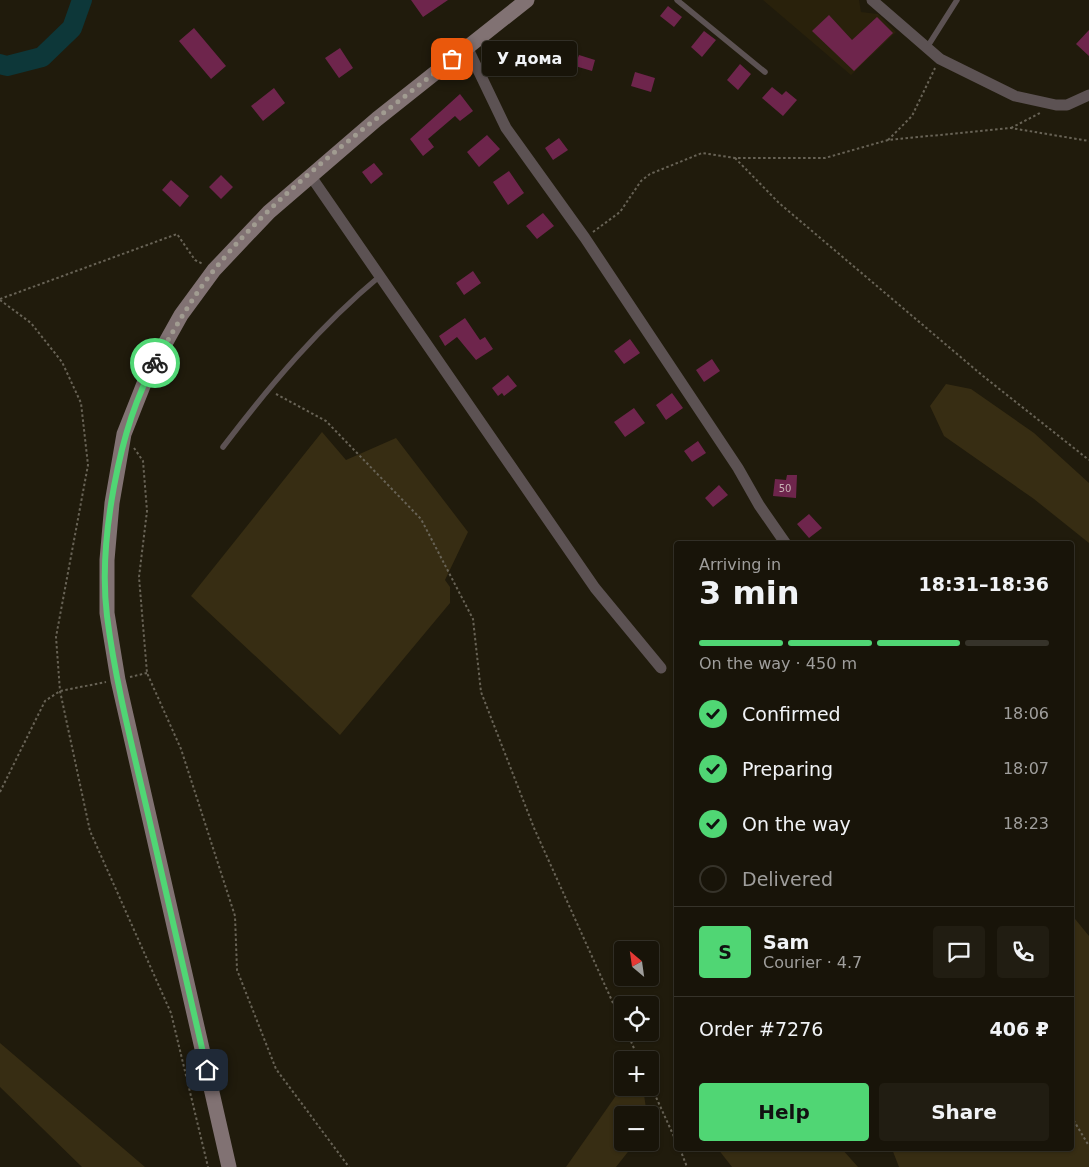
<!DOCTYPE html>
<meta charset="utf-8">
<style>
body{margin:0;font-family:"DejaVu Sans",sans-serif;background:#211d12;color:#f1f3f6;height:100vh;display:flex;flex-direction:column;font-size:19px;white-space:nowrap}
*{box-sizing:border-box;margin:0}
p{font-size:16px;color:#9f9e9c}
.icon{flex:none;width:28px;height:28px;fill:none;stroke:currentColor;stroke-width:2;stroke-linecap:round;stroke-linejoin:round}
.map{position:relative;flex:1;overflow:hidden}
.details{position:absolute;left:674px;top:541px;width:400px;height:610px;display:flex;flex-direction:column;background:#181409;border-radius:5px;box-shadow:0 1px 4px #0004,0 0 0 1px #36332a}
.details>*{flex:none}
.needle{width:32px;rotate:331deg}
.buttons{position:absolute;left:614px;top:941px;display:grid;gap:10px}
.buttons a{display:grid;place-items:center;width:45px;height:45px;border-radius:5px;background:#181409;box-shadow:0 1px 4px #0004,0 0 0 1px #36332a;font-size:25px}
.pin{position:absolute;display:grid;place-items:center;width:42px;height:42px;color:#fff;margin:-21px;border-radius:10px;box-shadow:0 2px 8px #0006}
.courier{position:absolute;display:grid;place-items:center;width:50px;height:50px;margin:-25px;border:4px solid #50d674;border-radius:50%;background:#fff;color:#222;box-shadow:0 1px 6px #0007}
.bubble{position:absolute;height:35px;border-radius:5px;background:#181409;box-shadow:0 1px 4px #0004,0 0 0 1px #36332a;font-size:16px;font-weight:600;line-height:35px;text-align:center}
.overview em{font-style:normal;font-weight:600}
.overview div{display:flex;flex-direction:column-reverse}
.overview{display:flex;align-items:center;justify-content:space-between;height:85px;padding:0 25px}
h1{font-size:32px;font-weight:600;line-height:38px}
.bar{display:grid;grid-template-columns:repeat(4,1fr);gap:8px 5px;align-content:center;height:60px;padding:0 25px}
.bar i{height:6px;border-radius:4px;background:#36332a}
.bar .selected{background:#50d674}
.bar p{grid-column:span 4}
.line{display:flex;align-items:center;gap:12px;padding:0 25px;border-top:1px solid #36332a}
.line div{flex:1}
.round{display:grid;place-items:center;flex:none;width:52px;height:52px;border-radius:5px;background:#211d12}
ol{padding:0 25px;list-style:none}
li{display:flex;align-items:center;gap:15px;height:55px}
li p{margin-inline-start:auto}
li .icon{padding:5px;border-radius:50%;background:#50d674;color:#111;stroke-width:4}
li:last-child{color:#9f9e9c}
li i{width:28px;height:28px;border:2px solid #36332a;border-radius:50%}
.action{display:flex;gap:10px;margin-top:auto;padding:10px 25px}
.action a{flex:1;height:58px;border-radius:5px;background:#50d674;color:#111;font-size:20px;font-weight:600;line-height:58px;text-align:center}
.action a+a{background:#211d12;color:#f1f3f6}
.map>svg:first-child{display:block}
.built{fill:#29210b}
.green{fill:#372d13}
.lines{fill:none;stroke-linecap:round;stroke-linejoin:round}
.river{stroke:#0d3739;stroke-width:20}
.building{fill:#6e254c}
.path{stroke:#686356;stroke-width:2;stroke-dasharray:2.5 2.5;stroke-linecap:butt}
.lane{stroke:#5c5253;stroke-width:5.5}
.street{stroke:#5c5253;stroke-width:11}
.secondary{stroke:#817273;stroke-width:15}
.done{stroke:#a19c91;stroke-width:5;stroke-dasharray:0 9}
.route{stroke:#50d674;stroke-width:6}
.labels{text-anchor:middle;stroke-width:5;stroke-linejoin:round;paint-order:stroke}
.number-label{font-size:10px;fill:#c8b3b5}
</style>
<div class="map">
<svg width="1089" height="1167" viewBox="0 0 1089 1167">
<rect width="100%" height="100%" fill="#201b0c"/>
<path class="built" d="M763,0H859L861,12L878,14L896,32L851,75Z"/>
<path class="green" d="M946,384L971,389L1034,433L1089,483V543L1034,499L944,436L930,406Z
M322,432L346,460L396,438L468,532L445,580L450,587V603L340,735L191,596Z
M1071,914L1089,936V1167H899L892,1149H1071Z
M0,1043L145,1167H82L0,1087Z
M622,1087L643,1088L647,1115H622V1142L635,1143L616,1167H566Z
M718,1149H842L858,1167H732Z"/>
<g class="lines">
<path class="river" d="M0,64L7,66L42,57L72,28L82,0"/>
</g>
<path class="building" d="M411,0H448L423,17Z
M668,6L682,17L674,27L660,16Z
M829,15L852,40L877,17L893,33L854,71L812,31Z
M194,28L226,66L211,79L179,41Z
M1089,30V56L1076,44Z
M704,31L716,40L702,57L691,47Z
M504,45L510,54L500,61L494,53Z
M340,48L353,68L339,78L325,58Z
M579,55L595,60L592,71L575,66Z
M740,64L751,74L738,90L727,80Z
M635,72L655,78L651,92L631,86Z
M772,87L782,95L786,91L797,100L783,116L762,98Z
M274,88L285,103L263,121L251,106Z
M460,94L473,111L460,121L455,116L428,139L434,147L423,156L410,139Z
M487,135L500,149L479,167L467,152Z
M559,138L568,150L553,160L545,148Z
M374,163L383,174L371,184L362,172Z
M509,171L524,193L508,205L493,182Z
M221,175L233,187L221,199L209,187Z
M171,180L189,196L180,207L162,190Z
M543,213L554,226L537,239L526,226Z
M473,271L481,283L464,295L456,283Z
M465,318L480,340L485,337L493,349L476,360L457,337L445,346L439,336Z
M630,339L640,353L624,364L614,351Z
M712,359L720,371L704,382L696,370Z
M508,375L517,386L504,396L502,393L498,396L492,388Z
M672,393L683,408L666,420L656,405Z
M634,408L645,423L625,437L614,422Z
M698,441L706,453L692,462L684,451Z
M787,475H797L796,498L773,496L775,479L786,480Z
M719,485L728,495L713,507L705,498Z
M809,514L822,528L809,538L797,524Z"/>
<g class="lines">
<path class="path" d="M1011,128L1040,113
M888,140L912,116L935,68
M735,158L779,203L983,376L1089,460
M593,232L620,212L641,181L650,174L702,153L735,158H825L888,140L1011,128L1089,141
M0,299L177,234L195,260L203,264
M0,300L31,323L62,362L81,403L88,465L56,637L60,691L90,831L171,1013L208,1167
M276,394L326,421L421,519L473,619L481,692L534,828L622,1023
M134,448L143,461L147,511L139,577L147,673L181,749L235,916L237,970L276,1069L349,1167
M130,677L147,673
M0,792L45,701L60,691L106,682
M627,1032L639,1060
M650,1084L676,1141
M1071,1116L1089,1146
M680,1149L687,1167"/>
<path class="lane" d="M677,0L765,72
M926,49L957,0
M223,447C270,385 320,326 380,276"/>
<path class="street" d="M872,0L940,59L1015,96L1056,105H1067L1089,95
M467,47L506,128L585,238L738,468L759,505L786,544
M310,175L595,588L661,668"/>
<path class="secondary" d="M229,1167L118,680L107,613V560L112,503L124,434L147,376L181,315L214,270L269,212L377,119L527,0"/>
</g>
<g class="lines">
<path class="done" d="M155,363C173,331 191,299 214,270C280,188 370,125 452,59"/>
<path class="route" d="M155,363C119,426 98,543 107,616C116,687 135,757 151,827C170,908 188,989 207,1070"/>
</g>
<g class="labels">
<g class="number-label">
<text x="785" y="492">50</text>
</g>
</g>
</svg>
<div class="buttons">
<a><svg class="needle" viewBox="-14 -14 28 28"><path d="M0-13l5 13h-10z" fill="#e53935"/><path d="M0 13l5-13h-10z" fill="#9f9e9c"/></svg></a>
<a><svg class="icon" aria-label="locate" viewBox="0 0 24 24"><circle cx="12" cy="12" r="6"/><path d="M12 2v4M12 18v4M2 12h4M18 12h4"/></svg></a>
<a>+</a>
<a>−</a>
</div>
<div class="pin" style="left:452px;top:59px;background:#ea580c"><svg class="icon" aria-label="bag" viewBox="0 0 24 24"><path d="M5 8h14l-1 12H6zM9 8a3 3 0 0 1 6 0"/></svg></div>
<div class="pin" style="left:207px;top:1070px;background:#1f2937"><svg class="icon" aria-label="home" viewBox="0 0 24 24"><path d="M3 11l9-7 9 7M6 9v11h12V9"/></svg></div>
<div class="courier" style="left:155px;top:363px"><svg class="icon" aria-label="bike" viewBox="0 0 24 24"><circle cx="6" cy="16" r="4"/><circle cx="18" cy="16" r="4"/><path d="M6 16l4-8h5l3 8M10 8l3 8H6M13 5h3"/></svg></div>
<div class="bubble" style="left:482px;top:41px;width:95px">У дома</div>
<section class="details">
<div class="overview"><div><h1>3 min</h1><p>Arriving in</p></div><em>18:31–18:36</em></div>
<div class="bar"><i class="selected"></i><i class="selected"></i><i class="selected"></i><i></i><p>On the way · 450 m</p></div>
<ol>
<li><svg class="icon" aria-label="check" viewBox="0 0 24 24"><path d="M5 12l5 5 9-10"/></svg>Confirmed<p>18:06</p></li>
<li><svg class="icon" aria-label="check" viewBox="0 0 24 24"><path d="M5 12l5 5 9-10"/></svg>Preparing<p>18:07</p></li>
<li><svg class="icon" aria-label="check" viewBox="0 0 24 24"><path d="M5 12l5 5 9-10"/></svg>On the way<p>18:23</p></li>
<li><i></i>Delivered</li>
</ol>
<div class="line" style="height:90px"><b class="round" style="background:#50d674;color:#111">S</b><div><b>Sam</b><p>Courier · 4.7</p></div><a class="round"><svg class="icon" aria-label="chat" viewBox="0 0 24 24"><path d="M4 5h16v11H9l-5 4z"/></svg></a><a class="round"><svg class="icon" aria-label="phone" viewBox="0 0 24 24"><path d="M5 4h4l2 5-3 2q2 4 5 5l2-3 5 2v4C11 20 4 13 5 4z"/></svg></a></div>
<div class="line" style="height:65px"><div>Order #7276</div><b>406 ₽</b></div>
<div class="action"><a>Help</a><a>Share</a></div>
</section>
</div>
